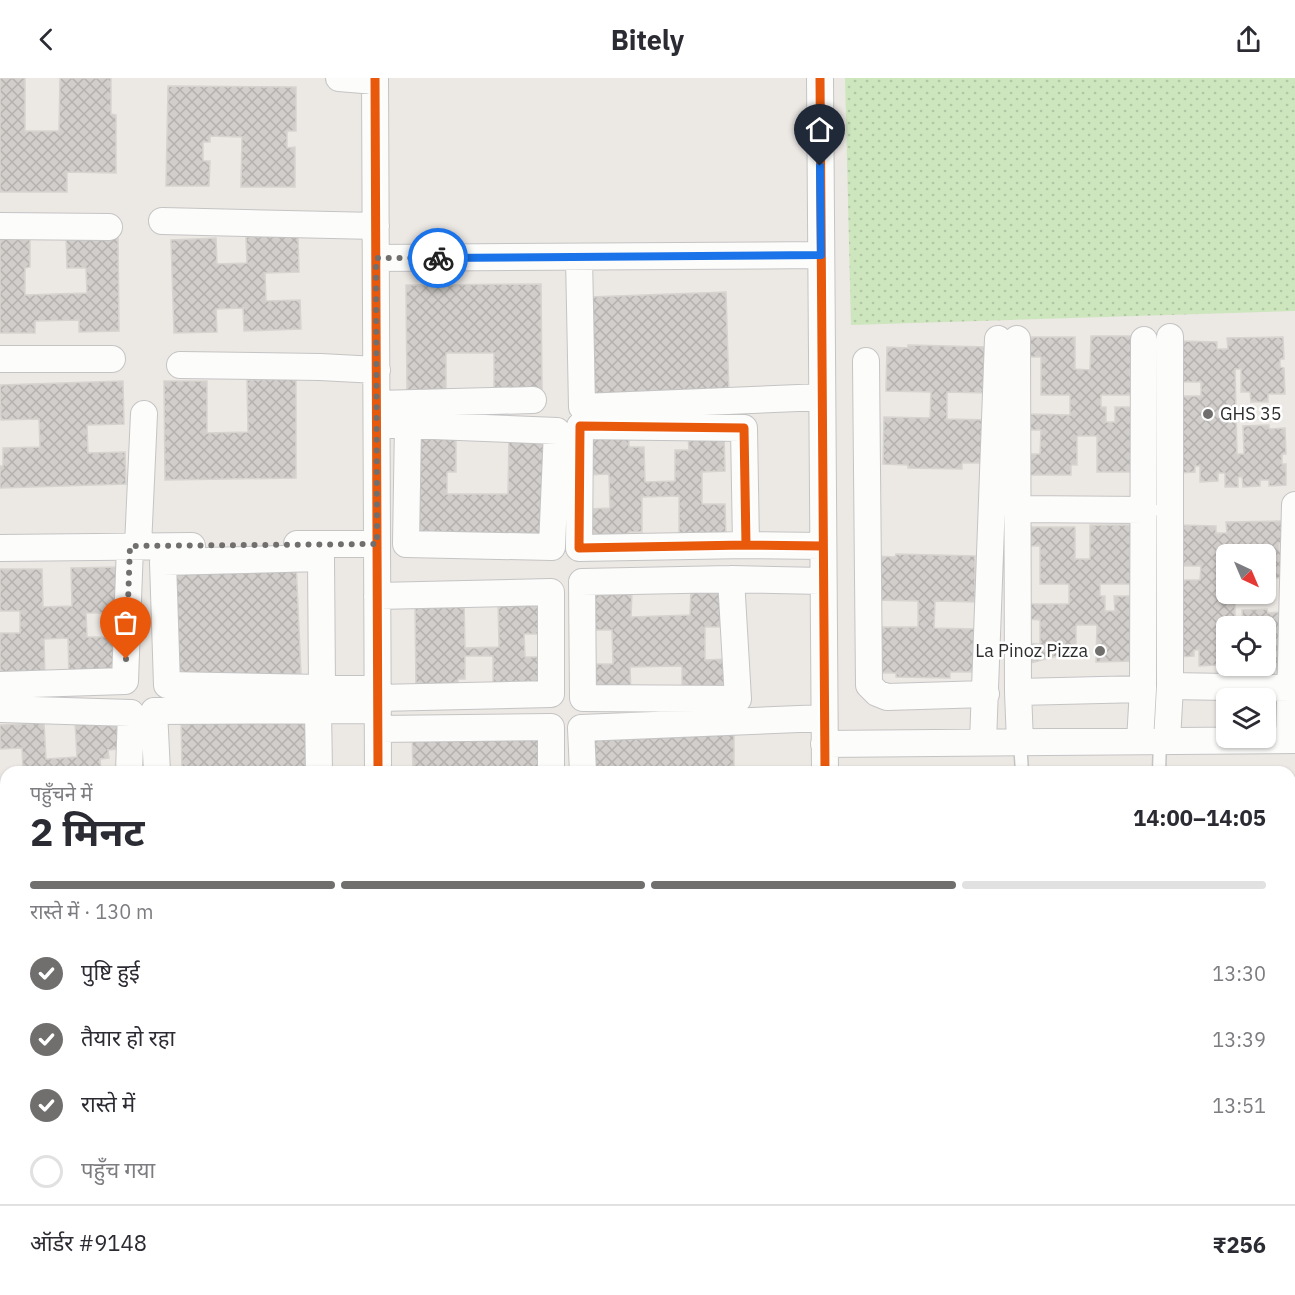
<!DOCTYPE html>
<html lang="hi">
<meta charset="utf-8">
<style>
body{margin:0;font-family:"IBM Plex Sans","Noto Sans Devanagari",sans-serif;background:#f7f7f7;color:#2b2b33;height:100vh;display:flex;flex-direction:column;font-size:22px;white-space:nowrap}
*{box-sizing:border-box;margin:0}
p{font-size:20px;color:#7c7c81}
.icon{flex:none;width:33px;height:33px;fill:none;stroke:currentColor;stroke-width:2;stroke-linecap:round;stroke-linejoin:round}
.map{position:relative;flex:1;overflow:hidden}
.panel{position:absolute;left:0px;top:688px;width:1296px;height:530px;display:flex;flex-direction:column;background:#fff;border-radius:18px 18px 0 0;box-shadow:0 2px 4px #0004}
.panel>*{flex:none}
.needle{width:39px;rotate:136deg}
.controls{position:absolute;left:1216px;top:466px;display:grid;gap:12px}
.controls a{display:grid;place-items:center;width:60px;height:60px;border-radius:9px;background:#fff;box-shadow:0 2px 4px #0004;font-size:30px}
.pin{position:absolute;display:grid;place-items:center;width:51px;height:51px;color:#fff;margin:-62px -26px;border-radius:50% 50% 50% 0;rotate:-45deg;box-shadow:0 0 6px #0007}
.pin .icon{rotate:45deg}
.courier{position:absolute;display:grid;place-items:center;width:60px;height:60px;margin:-30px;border:4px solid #1a73e8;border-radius:50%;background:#fff;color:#222;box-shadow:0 2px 8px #0007}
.summary em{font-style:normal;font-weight:700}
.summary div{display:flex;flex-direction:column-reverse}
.summary{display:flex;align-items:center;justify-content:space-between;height:102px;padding:0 30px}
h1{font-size:39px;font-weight:700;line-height:45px}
.bar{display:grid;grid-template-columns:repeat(4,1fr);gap:9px 6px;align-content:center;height:72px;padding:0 30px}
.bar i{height:8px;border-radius:4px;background:#e1e1e2}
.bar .on{background:#706f6e}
.bar p{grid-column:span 4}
.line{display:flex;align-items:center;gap:15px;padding:0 30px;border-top:2px solid #e1e1e2}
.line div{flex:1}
ol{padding:0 30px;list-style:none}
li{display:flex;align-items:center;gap:18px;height:66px}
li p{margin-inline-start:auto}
li .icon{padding:6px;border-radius:50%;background:#706f6e;color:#fff;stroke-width:4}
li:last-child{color:#7c7c81}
li i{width:33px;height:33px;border:3px solid #e1e1e2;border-radius:50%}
header{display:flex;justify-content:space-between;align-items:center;height:78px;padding:0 30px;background:#fff;font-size:27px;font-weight:700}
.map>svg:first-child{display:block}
.grass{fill:url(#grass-dots)}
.building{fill:url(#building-cross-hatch);stroke:#d7d4d0;stroke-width:1.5}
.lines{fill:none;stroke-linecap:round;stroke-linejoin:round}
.lane-casing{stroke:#c5c4c5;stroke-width:15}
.street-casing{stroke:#c5c4c5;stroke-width:28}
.lane{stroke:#fcfcfb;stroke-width:12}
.street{stroke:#fcfcfb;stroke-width:26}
.cycleway-casing{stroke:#fff;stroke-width:13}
.cycleway{stroke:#e8590c;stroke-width:9}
.done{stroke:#706f6e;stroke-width:6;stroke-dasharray:0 10.8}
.route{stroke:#1a73e8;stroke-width:8}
.poi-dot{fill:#706f6e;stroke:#fff;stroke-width:2}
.labels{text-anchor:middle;stroke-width:5;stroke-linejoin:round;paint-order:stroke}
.poi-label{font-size:18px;fill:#2e2e2e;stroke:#fff;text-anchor:start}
</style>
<header><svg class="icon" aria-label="back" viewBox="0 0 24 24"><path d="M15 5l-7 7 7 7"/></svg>Bitely<svg class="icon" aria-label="share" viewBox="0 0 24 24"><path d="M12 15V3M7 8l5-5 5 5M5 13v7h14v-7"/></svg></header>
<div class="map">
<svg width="1295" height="1217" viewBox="0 0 1295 1217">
<defs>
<pattern id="grass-dots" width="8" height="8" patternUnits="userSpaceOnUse" patternTransform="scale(1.5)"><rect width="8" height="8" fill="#cee6be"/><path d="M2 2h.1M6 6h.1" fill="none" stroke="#b1c6a4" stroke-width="1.8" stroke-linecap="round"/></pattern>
<pattern id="building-cross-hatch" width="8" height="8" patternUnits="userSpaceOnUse" patternTransform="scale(1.5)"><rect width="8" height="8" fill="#d1cecb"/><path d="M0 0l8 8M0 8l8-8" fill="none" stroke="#b4b1af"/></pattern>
</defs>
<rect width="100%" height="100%" fill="#ece8e4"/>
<path class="grass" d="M845,0H1295V233L851,247Z"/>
<path class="building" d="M0,0H25V53H59L60,0H111V36L116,37V95L67,94V114H0Z
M168,8L296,9V53H287V70L295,69V109H241L242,59L210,58V64H203V83H210L209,108H166Z
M118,155L119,253L79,254V242L35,243V255H0V157H30V189L25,190V217L87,215L86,190H67L66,156Z
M298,157L299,194L265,195L266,223L300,222L301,251L244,253L243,230L216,231L217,254L174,255L171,162L216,160L217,186L247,185L246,159Z
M541,206L542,311L494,312V275H446V312L407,313L406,207Z
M726,214L729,318L594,322L590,219Z
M1091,258H1139V280L1131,281L1130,298H1138V317H1101V329H1106V344H1115V329H1138V394H1097V358H1077V387H1071V397H1028V376H1040L1041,352H1029V336L1070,337V317H1041V279H1028V259H1075V291L1090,292Z
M1283,259L1284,281H1280V289L1284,290L1285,316H1268V324H1251L1250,314H1241V291H1235L1237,376H1244L1243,348L1269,347V351L1285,350L1286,376H1282V386H1286V407L1269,408V402H1260V408L1243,409L1242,399H1238V409H1225V395H1218V403L1200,404V388H1195V394L1180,395L1181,318H1201V304H1181V263L1217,264V271H1228L1227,260Z
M908,267L988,269L987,315L947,314V341L988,342L986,385H962V391L908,390V387L883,386L884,339L930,340L931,314L886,313L887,269L908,270Z
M296,301V400L165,402L164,303H207V355L248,354L247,302Z
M123,303L124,346L87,347L88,375L125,374L126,406L0,410V388H3V370L40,369L39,341L1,342L0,307Z
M724,355L725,393L702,394V426H725L726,461L679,462V418L642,419V454H629V462H591L590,431L610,430L609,396L589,397V358H629V369H644L645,404L675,403V372H689L688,356Z
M412,359H456V394H447V416H508L509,359L549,360L548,463L410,462Z
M1282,443L1283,465H1279V473L1283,474V500H1267L1266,508V477H1240V475L1227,477V516H1235V549H1227V588H1237V593H1224V579H1217V587L1199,588V572H1194V578L1180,579V502H1200L1201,488H1180V447L1216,448V455H1227L1226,444Z
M1090,447H1138V470H1130V487L1138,488V506H1100V518H1105V533H1115L1114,518H1138L1137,583L1096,584L1097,547H1076V577L1053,579L1027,586V565L1040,566V542L1028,541V526H1069V506H1040V468H1027V449H1075V481H1090Z
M896,476L975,478V524L935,523L934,550L975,551L974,594H950V600L896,599V595H871L872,549H918V523L873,522L875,478L895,479Z
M296,484L301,596L175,602L171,490Z
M119,489L120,535H86L87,559H120L121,598L69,599L68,560L44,561L45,599L0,600V555H20V533H0V491H42L43,529L72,528L71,490Z
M691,511H726L727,549H705V582L728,581V616L682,617V588L630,589L631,617L594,618L593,586H613L612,552H592L591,514L632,513L631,539L690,537Z
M498,520H546L547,556H524L525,579H547V612H493V578H465V601H458V613L416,614L415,522L464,521L465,570L499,569Z
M1267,531L1268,535L1284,534L1285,591L1268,592V586H1266V549H1243L1242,532Z
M1241,588H1259V592L1242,593Z
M309,640V694H182L181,642Z
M117,641L118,671L108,672L109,680L100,681L101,694H23L22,670L0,671V647L44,645L46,681L77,679L75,643Z
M734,654V694H595L594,656Z
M412,655H546V694H413Z
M0,712H6V745L0,746Z
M0,795H6V914H0Z
M0,941H6V1053H0Z
M0,1089H6V1189H0Z"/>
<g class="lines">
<g class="lane-casing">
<path id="lane" d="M1020,664L1022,694
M1159,694L1160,662"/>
</g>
<g class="street-casing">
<path id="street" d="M339,0L375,3
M375,0L378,694
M820,0L825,694
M162,143L376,148
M0,148L109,149
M579,179L582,329L822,319
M376,180L821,177
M1017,261L1018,614L1020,664
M0,281H112
M866,283L869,607L877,615L887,619L986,616
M180,287L320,289L377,292
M377,326L533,322
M377,347H408L406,466L552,469L557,353L408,347
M1018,431L1145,432
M297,466H377
M746,467L744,350L580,348L579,470L746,467L823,468
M138,468L144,336
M0,470L192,468
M731,501L738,621L583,620L582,504L731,501L823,503
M377,518L551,514V616L378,620
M0,607L125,603L130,468
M1170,608L1290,610
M322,609L321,480L163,484L167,607L378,611
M1018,614L1143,611
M0,631L131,635L129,694
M318,632L319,694
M378,651L551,649V694
M1167,662L1170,608V259
M1289,662L1295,427
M1140,663L1143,611L1144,262
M983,664L998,261
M824,666L1295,662
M157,694L154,633L378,632
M583,694L581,650L824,640
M0,757H6
M0,780H6
M0,932L6,933
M1290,1042H1295
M0,1060H6
M0,1082H6
M0,1192H6
M380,1212V1217
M829,1212V1217
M722,1217L746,1215L747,1217
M1027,1217L1028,1212"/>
</g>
<use href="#lane" class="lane"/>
<use href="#street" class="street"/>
<g class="cycleway-casing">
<path id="cycleway" d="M375,0L378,694
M820,0L825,694
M746,467L744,350L580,348L579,470L746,467L823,468"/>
</g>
<use href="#cycleway" class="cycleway"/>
</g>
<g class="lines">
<path class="done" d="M126,581L130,468L377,466L376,180H438"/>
<path class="route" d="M438,180L821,177L820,88"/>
</g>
<g class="poi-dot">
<circle cx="1208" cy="336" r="6"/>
<circle cx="1100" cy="573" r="6"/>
</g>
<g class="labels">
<g class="poi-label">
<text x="1220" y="342">GHS 35</text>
<text x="1088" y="579" text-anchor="end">La Pinoz Pizza</text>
</g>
</g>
</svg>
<div class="controls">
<a><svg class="needle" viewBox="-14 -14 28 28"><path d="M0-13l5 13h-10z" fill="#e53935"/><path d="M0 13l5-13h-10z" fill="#7c7c81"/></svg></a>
<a><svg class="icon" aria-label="locate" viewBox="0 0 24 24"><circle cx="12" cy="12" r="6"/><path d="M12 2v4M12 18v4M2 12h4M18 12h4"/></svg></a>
<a><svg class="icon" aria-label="layers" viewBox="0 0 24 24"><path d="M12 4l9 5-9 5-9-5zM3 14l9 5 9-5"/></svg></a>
</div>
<div class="pin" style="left:126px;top:581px;background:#ea580c"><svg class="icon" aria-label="bag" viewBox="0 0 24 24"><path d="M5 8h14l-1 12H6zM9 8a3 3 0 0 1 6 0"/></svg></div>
<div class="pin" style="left:820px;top:88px;background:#1f2937"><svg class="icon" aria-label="home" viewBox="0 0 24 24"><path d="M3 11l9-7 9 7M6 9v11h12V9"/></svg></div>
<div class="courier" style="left:438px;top:180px"><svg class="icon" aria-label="bike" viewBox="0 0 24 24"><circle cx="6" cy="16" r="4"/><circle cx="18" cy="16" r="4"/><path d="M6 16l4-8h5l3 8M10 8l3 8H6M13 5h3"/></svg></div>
<section class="panel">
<div class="summary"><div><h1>2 मिनट</h1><p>पहुँचने में</p></div><em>14:00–14:05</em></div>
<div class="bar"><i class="on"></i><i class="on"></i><i class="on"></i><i></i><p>रास्ते में · 130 m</p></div>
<ol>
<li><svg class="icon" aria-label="check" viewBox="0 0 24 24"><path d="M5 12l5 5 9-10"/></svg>पुष्टि हुई<p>13:30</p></li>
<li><svg class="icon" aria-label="check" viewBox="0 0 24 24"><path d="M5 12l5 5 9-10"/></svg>तैयार हो रहा<p>13:39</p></li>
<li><svg class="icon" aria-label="check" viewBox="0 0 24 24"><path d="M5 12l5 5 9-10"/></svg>रास्ते में<p>13:51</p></li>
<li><i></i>पहुँच गया</li>
</ol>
<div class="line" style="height:78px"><div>ऑर्डर #9148</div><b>₹256</b></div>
</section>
</div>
